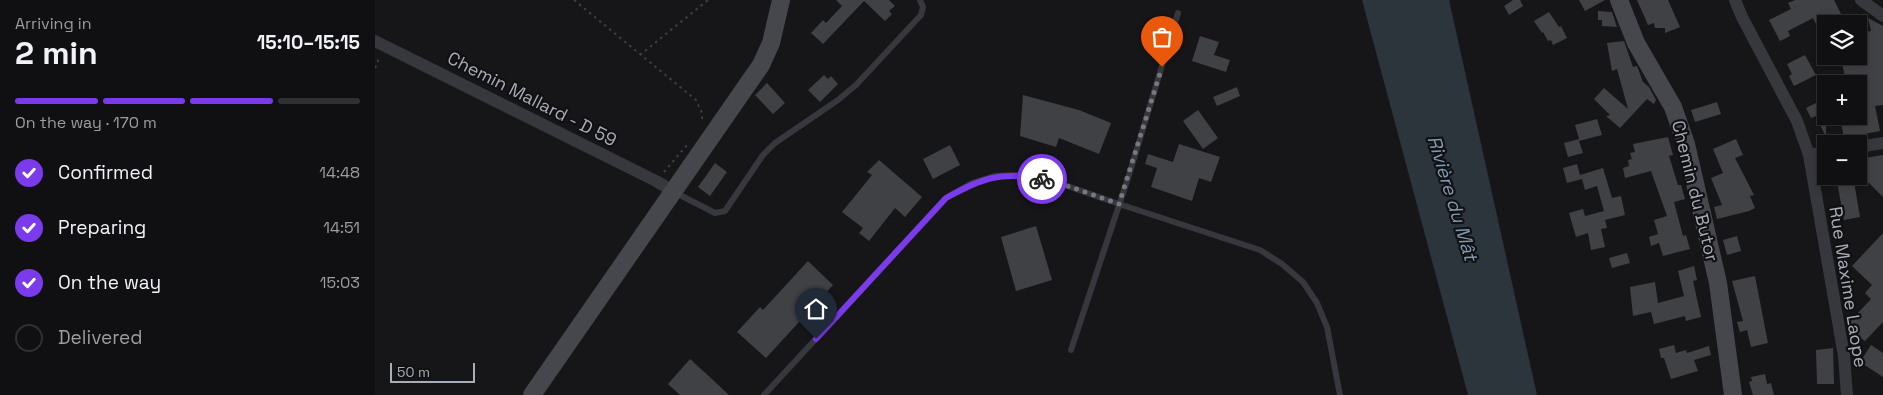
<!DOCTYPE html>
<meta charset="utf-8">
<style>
body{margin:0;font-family:"Space Grotesk",sans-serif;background:#1e1e20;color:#f1f3f6;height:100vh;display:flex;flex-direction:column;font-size:19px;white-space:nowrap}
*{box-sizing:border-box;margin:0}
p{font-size:16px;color:#9c9d9f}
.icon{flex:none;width:28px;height:28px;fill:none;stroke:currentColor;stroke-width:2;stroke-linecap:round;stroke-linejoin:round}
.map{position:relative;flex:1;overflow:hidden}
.drawer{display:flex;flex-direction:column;background:#101012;width:375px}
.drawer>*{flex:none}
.buttons{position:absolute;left:1442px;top:15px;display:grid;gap:10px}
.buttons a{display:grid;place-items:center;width:50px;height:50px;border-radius:0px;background:#101012;box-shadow:0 2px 8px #0003,0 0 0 1px #303032;font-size:25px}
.scale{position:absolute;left:15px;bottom:12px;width:85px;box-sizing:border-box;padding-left:5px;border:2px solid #a8adb8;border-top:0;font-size:14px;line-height:18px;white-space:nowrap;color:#a8adb8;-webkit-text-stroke:4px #111113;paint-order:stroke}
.pin{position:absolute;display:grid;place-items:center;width:42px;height:42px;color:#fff;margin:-51px -21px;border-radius:50% 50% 50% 0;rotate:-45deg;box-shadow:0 0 5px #0007}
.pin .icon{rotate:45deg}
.courier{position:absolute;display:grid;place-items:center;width:50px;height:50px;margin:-25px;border:4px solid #7c3aed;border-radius:50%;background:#fff;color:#222;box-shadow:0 1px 6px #0007}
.overview em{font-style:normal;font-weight:700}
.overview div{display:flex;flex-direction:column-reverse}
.overview{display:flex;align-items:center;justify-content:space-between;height:85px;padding:0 15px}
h1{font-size:32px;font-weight:700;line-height:38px}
.bar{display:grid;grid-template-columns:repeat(4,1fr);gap:8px 5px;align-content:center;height:60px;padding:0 15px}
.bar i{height:6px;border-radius:4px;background:#303032}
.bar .on{background:#7c3aed}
.bar p{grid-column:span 4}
ol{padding:0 15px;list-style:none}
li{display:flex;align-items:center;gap:15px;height:55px}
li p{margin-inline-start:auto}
li .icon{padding:5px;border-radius:50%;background:#7c3aed;color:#fff;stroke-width:4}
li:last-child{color:#9c9d9f}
li i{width:28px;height:28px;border:2px solid #303032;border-radius:50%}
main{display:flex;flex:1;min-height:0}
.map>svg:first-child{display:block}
.water{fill:#2c353c}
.building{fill:#404145}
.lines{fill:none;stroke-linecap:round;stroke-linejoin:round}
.path{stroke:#3d3f44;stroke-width:2;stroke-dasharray:2.5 4;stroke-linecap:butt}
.lane{stroke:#37383d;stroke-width:6}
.street{stroke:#37383d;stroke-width:12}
.secondary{stroke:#45474d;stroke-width:18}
.done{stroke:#757880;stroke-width:5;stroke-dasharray:0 9}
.route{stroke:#7c3aed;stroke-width:6}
.labels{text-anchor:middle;stroke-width:4.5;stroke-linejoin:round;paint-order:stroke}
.street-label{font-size:18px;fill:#a8adb8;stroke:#111113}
.water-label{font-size:19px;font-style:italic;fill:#7f9bb3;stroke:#111113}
</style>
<main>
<section class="drawer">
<div class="overview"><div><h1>2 min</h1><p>Arriving in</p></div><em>15:10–15:15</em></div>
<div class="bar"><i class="on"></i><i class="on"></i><i class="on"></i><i></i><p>On the way · 170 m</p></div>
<ol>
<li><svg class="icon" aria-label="check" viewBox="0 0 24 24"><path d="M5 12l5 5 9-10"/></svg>Confirmed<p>14:48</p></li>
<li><svg class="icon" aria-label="check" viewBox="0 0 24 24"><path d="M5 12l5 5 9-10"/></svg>Preparing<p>14:51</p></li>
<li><svg class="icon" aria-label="check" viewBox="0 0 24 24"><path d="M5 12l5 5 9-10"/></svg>On the way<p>15:03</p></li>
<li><i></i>Delivered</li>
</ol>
</section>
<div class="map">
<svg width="1508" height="395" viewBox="0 0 1508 395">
<rect width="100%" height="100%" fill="#161618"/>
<path class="water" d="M987,0H1074L1162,395H1093Z"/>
<path class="building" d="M461,0H514L520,6L514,11L517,14L510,21L489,1L448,44L436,33L448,20L451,23L467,6Z
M1138,0H1145L1148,6L1134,15L1129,6Z
M1204,0H1230L1210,11Z
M1262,0H1293L1305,27L1290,33V28H1280L1279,23L1273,25Z
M1420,0H1459L1468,18L1457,24H1451V26L1444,30L1438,18L1413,31L1415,36L1405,41L1394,20L1416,9L1413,3Z
M1223,11L1237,12L1242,27L1227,26V20H1223Z
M1174,12L1184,27L1186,26L1192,38L1178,45L1176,40L1173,41L1168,32L1167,33L1159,21Z
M1493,18L1508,26V105L1500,106L1505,131L1469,138L1465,117L1451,124V137L1441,116L1436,118L1431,108L1451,98V116H1484V84H1471L1466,56H1484V33L1496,31Z
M825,36L844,42L839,55L855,60L851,72L817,61Z
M1249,41L1258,67L1262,66L1268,82L1274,87L1281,100L1279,104L1272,99L1245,128L1231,116L1235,115L1219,99L1229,88L1253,109L1242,69L1237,71L1232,43Z
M1430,55L1441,75L1419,86L1414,76L1417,74L1412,64Z
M449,75L453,79L456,76L463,84L445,102L433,90Z
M392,83L410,103L398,114L380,95Z
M862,87L865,96L842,106L838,97Z
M648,95L704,110L736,123L724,154L684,138L681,147L645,136Z
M1342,102L1346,114L1320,122L1316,110Z
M823,110L843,138L828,149L808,121Z
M1222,119L1227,135L1204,141L1208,153L1193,157L1189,143L1204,139L1200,125Z
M1293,137L1298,155L1294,156L1303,185H1306L1310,199L1299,202L1308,236L1311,235L1315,249L1288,256L1284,243L1276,246L1274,237L1283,234L1279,220L1292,216L1276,171L1250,178L1248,168L1254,166L1253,160L1257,159L1255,153L1260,152L1258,144Z
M1361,139L1368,155L1360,158L1379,195L1375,196L1380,208L1374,211L1342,219L1339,207L1347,205L1336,178L1348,173L1338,149Z
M804,144L845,157L836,182L824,178L817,201L776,187L782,168L770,164L773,154L798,162Z
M575,145L585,165L558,179L548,159Z
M1508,155V197L1484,173V159Z
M504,160L547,197L530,217L520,208L494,241L484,233L488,228L467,212L497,175L492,172Z
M340,163L352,172L335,196L323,187Z
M1202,164L1205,175L1228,168L1237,198L1246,196L1250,215L1230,220L1232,228L1226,229L1230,247L1216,250L1213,233L1201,237L1194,213L1208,209L1210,216L1229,211L1222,186L1210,190L1207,179L1192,183L1188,168Z
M1461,176H1478L1485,217L1469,220Z
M661,226L677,280L641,291L626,237Z
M1508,233V322L1490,341L1474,331L1472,316L1482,314L1496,299L1490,293L1497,285L1477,266Z
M1362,236L1366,251L1352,255L1348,240Z
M1252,253L1255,263L1237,268L1234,258Z
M433,261L458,285L391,358L362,332L385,307L388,310Z
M1319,266L1322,280L1318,281L1326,317L1311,321L1310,316L1279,324L1276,312L1258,316L1255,287L1280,282L1283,303L1309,296L1303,271Z
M1380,276L1393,343L1376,347L1372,330L1365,332L1362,322L1368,321L1357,281Z
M1299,345L1301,353L1311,350L1312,353L1334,346L1336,355L1319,360L1323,371L1296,379L1289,358H1286L1284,349Z
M1496,345L1508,353V377L1485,362Z
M1458,348L1459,384H1442L1441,350Z
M315,359L338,380L354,395H305L293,384Z
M1390,374L1392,384L1396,383L1399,395H1378L1374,382L1377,381L1376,377Z"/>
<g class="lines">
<path class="path" d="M199,0L321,100L327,113V123
M265,55L333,0
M0,68L5,56
M289,172L312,145"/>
<path class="lane" d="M299,192L340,213L350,211L388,155L400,143L463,100L481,85L546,15L548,7L545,0
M696,350L754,175L803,13
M389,395L571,198L597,183L620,176L646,175L684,183L744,204L885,250L907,264L928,282L942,303L952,327L965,395"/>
<path class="street" d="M1360,0L1367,17L1422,121L1434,155L1469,356L1472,395
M1486,0L1508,16
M0,41L281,181L298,191
M1484,147L1508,143
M1434,155L1451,152"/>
<path class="secondary" d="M1244,0L1261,43L1298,107L1311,144L1343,283L1358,395
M157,395L386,65L396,43L406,0"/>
</g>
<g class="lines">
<path class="done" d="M667,179L684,183L744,204L787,67"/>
<path class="route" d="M441,339L571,198C607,178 626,171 667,179"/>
</g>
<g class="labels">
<g class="street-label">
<text transform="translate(157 99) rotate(27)" y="6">Chemin Mallard - D 59</text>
<text transform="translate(1320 191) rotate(76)" y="6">Chemin du Butor</text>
<text transform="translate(1473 287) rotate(81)" y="6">Rue Maxime Laope</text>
</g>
<g class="water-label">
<text transform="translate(1078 198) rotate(73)" y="7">Rivière du Mât</text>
</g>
</g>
</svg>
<div class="buttons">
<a><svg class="icon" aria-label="layers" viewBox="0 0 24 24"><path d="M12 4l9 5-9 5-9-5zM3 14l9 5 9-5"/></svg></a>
<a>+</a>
<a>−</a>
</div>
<div class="scale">50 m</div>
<div class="pin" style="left:787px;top:67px;background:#ea580c"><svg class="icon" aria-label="bag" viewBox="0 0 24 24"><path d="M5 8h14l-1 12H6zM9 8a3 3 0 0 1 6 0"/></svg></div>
<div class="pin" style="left:441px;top:339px;background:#1f2937"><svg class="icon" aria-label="home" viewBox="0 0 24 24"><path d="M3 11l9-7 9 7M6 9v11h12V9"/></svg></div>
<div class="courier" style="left:667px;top:179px"><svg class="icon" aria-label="bike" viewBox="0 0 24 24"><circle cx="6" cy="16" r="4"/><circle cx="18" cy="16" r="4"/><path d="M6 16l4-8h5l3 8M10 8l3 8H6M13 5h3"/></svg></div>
</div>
</main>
